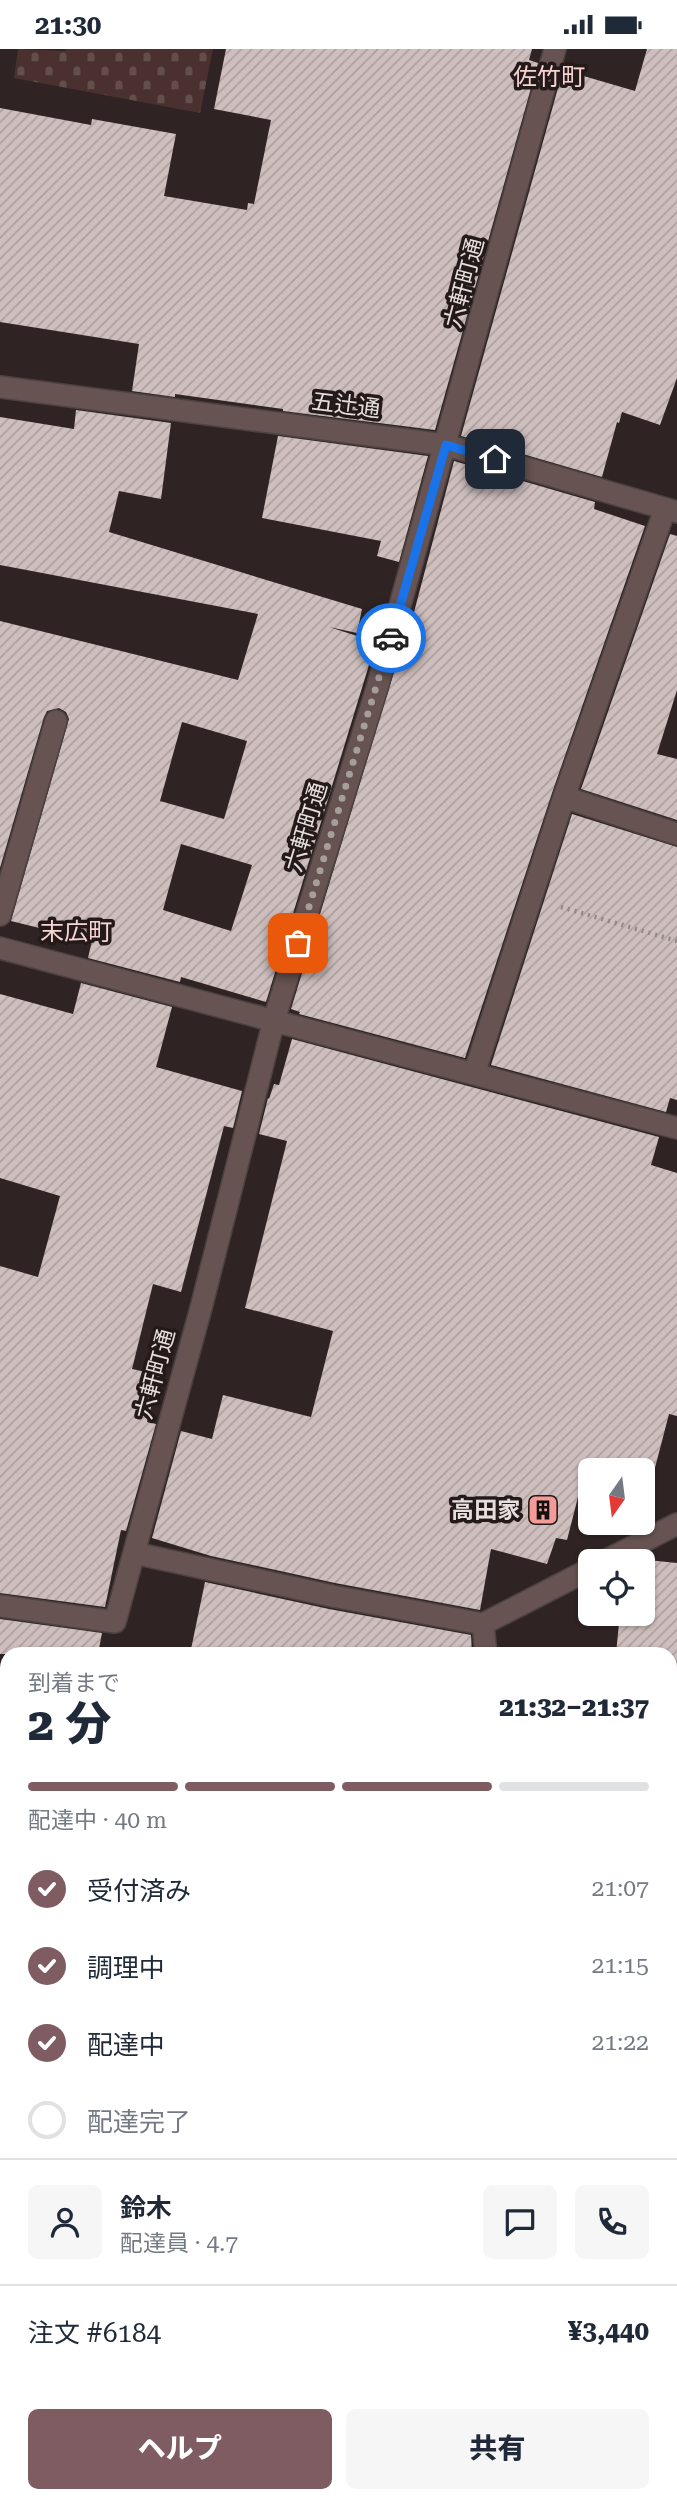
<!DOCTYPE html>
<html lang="ja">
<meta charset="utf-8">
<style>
body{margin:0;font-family:"Roboto Serif","Noto Sans JP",serif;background:#f6f6f7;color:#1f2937;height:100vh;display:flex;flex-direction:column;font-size:26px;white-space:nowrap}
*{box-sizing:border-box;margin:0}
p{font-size:23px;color:#747a83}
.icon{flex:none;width:38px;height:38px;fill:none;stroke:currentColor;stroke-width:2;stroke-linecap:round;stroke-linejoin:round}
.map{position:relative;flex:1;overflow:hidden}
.sheet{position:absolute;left:0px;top:1598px;width:677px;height:856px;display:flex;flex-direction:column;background:#fff;border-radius:21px 21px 0 0;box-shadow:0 2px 5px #0004}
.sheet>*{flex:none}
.needle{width:46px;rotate:194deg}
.fabs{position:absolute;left:578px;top:1409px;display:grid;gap:14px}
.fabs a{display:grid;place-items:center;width:77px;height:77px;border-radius:10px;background:#fff;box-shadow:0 2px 5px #0004;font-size:35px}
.pin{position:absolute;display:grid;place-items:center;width:60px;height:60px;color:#fff;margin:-30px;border-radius:14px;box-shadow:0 4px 10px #0006}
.courier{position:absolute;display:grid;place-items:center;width:70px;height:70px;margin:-35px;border:5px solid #1a73e8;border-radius:50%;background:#fff;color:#222;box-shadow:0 2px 9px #0007}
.headline em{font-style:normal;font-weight:800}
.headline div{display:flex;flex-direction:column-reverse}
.headline{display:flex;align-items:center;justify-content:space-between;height:119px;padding:0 28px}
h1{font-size:46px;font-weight:800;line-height:52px}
.bar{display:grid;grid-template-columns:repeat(4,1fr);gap:10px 7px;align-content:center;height:84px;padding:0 28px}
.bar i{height:9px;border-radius:5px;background:#e0e1e3}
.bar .on{background:#7f5c62}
.bar p{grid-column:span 4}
.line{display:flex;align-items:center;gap:18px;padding:0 28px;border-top:2px solid #e0e1e3}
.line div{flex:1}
.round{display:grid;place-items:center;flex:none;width:74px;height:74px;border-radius:10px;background:#f6f6f7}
ol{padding:0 28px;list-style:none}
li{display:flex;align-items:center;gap:21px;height:77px}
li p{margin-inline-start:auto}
li .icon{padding:7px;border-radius:50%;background:#7f5c62;color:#fff;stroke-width:4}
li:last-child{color:#747a83}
li i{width:38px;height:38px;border:4px solid #e0e1e3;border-radius:50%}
.cta{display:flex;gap:14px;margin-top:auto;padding:14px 28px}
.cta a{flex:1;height:80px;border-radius:10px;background:#7f5c62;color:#fff;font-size:28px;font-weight:800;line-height:80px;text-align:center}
.cta a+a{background:#f6f6f7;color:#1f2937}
.status{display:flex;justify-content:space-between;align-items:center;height:49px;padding:0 35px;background:#fff;direction:ltr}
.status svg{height:19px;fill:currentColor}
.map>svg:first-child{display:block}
.cemetery{fill:url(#cemetery-stones)}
.building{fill:url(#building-hatch);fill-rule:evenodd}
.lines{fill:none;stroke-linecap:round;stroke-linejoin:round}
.minor-casing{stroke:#4c4241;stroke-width:24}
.path{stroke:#918887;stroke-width:4.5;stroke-dasharray:2 5;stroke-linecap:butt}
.minor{stroke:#665352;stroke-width:21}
.done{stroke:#a69e9d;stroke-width:7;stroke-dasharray:0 12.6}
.route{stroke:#1a73e8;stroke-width:9}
.labels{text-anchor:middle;stroke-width:7;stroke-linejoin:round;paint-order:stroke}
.street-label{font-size:23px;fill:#e6dfde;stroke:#251a1a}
.poi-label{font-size:23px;font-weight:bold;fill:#e6dfde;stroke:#251a1a;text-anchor:end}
.neighbourhood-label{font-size:24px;fill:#f8d5d2;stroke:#251a1a}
</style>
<div class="status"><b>21:30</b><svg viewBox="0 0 49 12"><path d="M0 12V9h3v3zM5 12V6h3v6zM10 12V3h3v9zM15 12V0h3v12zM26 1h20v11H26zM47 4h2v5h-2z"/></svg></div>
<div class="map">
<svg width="677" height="2452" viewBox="0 0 677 2452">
<defs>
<pattern id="cemetery-stones" width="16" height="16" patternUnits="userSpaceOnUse" patternTransform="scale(1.75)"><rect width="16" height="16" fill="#4a302e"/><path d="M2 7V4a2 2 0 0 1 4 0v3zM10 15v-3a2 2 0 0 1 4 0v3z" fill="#644e4c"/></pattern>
<pattern id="building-hatch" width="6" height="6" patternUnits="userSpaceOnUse" patternTransform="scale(1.75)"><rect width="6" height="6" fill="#cebfbe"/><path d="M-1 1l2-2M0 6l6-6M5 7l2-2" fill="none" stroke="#aca09f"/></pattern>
</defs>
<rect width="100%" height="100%" fill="#2f2423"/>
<path class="cemetery" d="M18,0L65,2L66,0H213L200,64L14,29Z
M7,2024V2090L0,2088V2039Z"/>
<path class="building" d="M226,0H532L529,11L538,14L435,381L283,362V360L175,345V348L132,342L139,295L0,273V59L91,76L92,70L176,85L164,147L247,161L248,154L254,155L271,71L214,60Z
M647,0H677V329L660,376L622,363L619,374L617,373L602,428L461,387L563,21L635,42Z
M76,361L171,374L161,450L119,442L109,483L362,560L357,584L329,578L376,593L266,953L181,928L180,933L88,909L92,892L11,872L69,670L66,663L59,659L47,662L44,668L0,819V572L238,631L258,565L0,516V368L74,380ZM182,673L247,692L224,770L160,752ZM181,795L252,816L231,882L163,861Z
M278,387L428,407L399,513L377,507L381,492L262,469Z
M454,412L595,453L594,460L645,477L552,744L465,1009L299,965L300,963L291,960L401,600L404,601Z
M670,485L677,487V641L657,705L677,710V771L581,740Z
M572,765L677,798V1051L670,1049L666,1063L491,1016Z
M81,934L172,958L156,1018L242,1042L233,1079L224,1077L181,1243L153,1235L132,1320L160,1326L147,1373L156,1375L126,1482L121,1481L105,1558L0,1544V1217L38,1228L60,1147L0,1129V945L73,965Z
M292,990L659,1088L651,1116L677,1124V1367L669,1365L650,1438L642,1436V1421H585L567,1491L556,1489L547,1515L491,1500L480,1561L335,1534L211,1507L152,1489L181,1382L212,1390L223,1346L311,1368L333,1282L245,1259L287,1092L259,1085L268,1049L269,1050L274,1035L279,1036Z
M638,1510L677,1514V1623L670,1622V1605H616L620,1564H642V1512H634Z
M205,1533L329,1560L471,1586L472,1605H190Z
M0,1570L102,1584L98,1605H0Z"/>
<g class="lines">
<g class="minor-casing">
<path id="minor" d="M0,338L446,396L677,463
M564,748L677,785
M0,866L56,672
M0,899L677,1079
M474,1025L564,748L665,460
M134,1504L332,1547L483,1575L590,1520
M605,1512L677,1475
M0,1557L115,1573L201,1259L274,971L377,639L555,0
M483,1575L486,1605
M0,2222L7,2223
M670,2395L677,2397
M235,2452L237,2446"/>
</g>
<path class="path" d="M561,858L677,892
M670,1748H675L670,1786
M670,1960L677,1961
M367,2446L390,2452"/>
<use href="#minor" class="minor"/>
</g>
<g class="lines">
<path class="done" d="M298,894L391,589"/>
<path class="route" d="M391,589L446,396L495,410"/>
</g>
<defs>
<g id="building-square" transform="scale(1.575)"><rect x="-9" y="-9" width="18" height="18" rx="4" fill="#f59b97" stroke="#251a1a"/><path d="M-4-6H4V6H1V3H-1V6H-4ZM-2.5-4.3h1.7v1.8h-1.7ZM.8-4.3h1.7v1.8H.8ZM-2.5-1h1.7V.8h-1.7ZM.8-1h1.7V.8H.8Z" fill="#111"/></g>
</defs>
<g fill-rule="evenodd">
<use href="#building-square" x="543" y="1461"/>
</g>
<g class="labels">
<g class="street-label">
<text transform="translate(464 234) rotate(-75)" y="8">六軒町通</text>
<text transform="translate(346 356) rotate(7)" y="8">五辻通</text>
<text transform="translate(306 778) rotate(-73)" y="8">六軒町通</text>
<text transform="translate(155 1325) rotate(-75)" y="8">六軒町通</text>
</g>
<g class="poi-label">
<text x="520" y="1469">高田家</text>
</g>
<g class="neighbourhood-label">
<text x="549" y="36">佐竹町</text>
<text x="76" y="891">末広町</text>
</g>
</g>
</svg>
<div class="fabs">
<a><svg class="needle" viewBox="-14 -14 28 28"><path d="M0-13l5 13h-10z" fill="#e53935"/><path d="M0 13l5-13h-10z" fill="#747a83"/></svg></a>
<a><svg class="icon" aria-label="locate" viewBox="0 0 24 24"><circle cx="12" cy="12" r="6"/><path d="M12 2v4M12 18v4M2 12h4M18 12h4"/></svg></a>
</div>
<div class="pin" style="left:298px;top:894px;background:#ea580c"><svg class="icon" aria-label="bag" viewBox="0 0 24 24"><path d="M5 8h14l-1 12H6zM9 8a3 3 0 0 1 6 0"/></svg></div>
<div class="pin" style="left:495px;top:410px;background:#1f2937"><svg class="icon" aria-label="home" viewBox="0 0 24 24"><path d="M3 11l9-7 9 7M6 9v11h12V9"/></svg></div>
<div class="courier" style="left:391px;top:589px"><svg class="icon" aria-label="car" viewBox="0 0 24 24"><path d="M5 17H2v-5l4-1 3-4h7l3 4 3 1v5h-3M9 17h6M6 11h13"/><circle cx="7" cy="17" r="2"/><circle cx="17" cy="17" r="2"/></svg></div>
<section class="sheet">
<div class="headline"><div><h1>2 分</h1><p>到着まで</p></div><em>21:32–21:37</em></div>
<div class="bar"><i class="on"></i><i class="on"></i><i class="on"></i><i></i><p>配達中 · 40 m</p></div>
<ol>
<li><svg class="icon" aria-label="check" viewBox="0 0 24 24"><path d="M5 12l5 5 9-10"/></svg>受付済み<p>21:07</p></li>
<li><svg class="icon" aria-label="check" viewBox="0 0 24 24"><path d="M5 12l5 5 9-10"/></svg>調理中<p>21:15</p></li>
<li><svg class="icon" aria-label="check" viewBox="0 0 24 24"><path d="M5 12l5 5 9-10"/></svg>配達中<p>21:22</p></li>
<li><i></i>配達完了</li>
</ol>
<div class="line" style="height:126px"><a class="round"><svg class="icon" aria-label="person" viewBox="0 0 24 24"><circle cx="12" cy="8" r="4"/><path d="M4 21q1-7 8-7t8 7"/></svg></a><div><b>鈴木</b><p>配達員 · 4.7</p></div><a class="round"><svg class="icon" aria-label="chat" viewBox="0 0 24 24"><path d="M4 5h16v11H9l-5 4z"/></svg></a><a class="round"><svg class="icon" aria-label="phone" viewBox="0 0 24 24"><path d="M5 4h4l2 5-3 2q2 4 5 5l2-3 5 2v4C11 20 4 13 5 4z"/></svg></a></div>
<div class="line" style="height:91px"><div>注文 #6184</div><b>¥3,440</b></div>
<div class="cta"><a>ヘルプ</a><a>共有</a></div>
</section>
</div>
